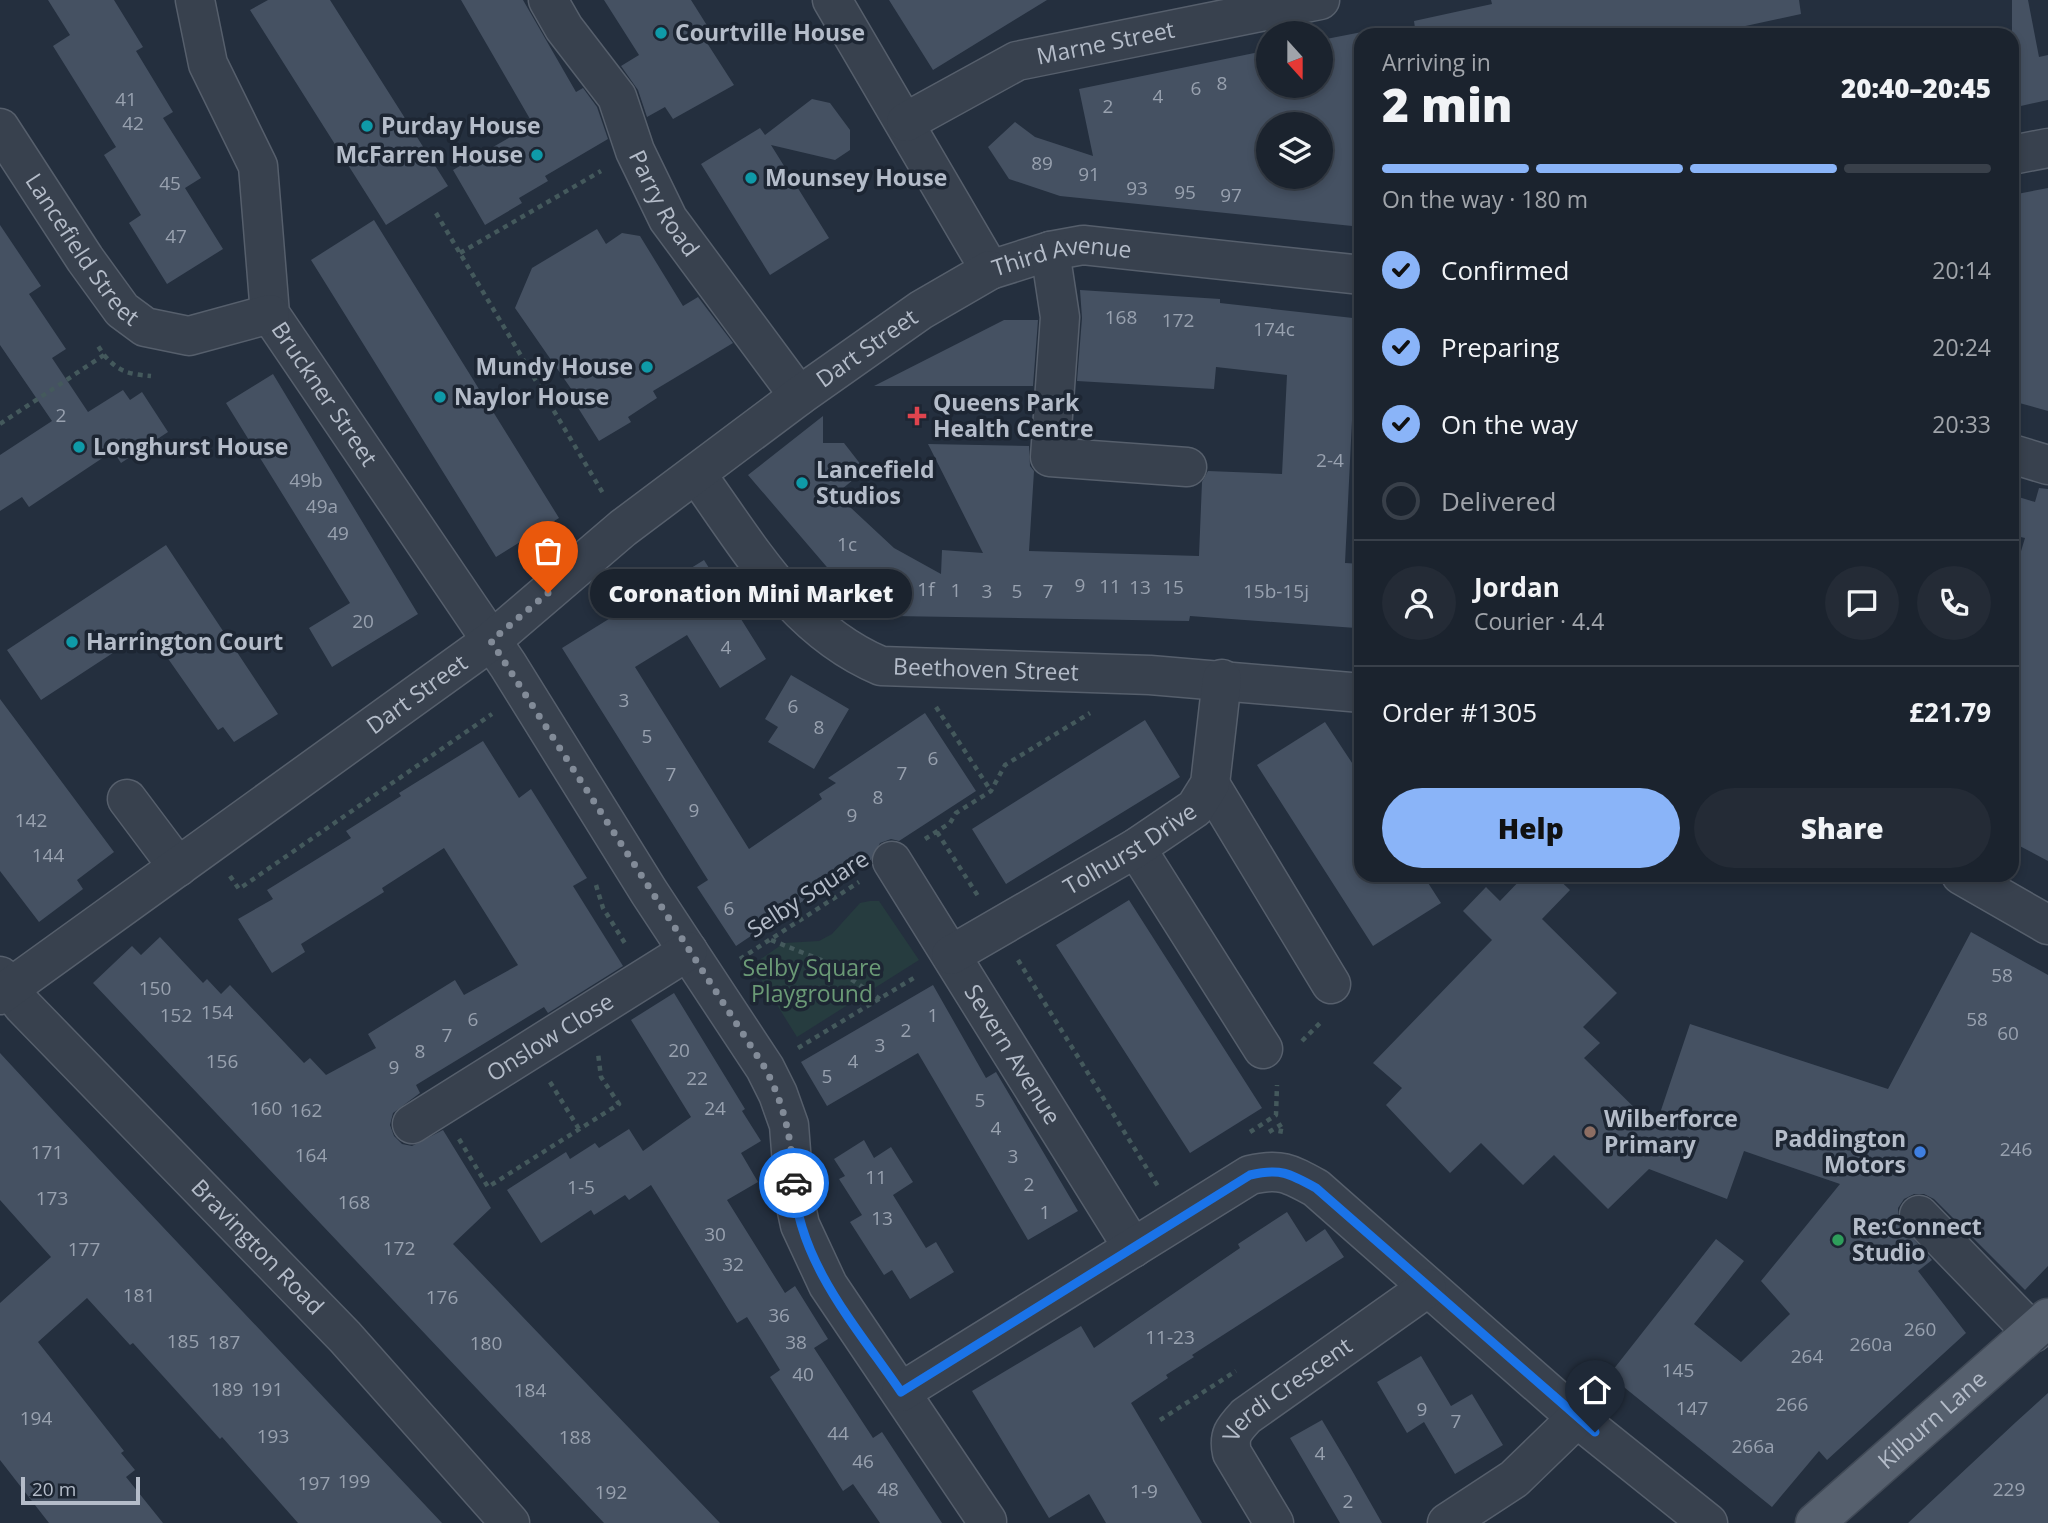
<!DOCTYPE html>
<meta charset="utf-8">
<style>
body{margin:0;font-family:"Open Sans",sans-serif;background:#242b36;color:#f1f3f6;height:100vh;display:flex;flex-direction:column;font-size:26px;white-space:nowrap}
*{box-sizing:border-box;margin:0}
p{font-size:23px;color:#a0a4aa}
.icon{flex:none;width:38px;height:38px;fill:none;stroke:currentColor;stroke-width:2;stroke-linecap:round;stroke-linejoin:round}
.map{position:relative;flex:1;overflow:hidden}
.sheet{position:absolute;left:1354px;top:28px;width:665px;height:854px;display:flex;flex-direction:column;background:#1b232e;border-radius:21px;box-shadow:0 4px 10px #0003,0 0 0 2px #39404a}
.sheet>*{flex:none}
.needle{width:46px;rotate:159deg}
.fabs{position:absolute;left:1256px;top:21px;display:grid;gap:14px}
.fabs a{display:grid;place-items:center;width:77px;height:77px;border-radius:50%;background:#1b232e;box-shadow:0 4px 10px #0003,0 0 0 2px #39404a;font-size:35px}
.scale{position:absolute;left:21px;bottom:18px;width:119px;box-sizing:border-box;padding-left:7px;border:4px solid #b4bcc9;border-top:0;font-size:19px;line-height:24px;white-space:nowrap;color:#b4bcc9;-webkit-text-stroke:5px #1d2633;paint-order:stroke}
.pin{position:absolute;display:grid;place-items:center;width:60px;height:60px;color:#fff;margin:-72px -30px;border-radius:50% 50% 50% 0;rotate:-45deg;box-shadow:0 0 7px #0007}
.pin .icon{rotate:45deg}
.courier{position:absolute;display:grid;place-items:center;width:70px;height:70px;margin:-35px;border:5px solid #1a73e8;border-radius:50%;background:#fff;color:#222;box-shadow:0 2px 9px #0007}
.bubble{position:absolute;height:49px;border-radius:24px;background:#1b232e;box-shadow:0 4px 10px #0003,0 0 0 2px #39404a;font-size:23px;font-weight:800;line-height:49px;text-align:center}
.summary em{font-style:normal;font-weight:800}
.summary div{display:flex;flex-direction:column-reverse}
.summary{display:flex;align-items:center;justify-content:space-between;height:119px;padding:0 28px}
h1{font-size:46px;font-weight:800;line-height:52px}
.bar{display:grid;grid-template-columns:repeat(4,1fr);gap:10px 7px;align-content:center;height:84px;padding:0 28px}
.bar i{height:9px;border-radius:5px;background:#39404a}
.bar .selected{background:#8ab4f8}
.bar p{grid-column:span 4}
.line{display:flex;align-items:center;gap:18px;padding:0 28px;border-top:2px solid #39404a}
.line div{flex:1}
.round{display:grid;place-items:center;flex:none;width:74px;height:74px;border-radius:37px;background:#242b36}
ol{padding:0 28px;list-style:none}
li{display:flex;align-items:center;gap:21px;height:77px}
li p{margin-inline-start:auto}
li .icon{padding:7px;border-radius:50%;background:#8ab4f8;color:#111;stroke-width:4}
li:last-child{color:#a0a4aa}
li i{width:38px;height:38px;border:4px solid #39404a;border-radius:50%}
.button{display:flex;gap:14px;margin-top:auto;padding:14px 28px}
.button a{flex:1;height:80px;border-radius:42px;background:#8ab4f8;color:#111;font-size:28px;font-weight:800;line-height:80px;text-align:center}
.button a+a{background:#242b36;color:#f1f3f6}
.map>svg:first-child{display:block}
.green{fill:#263c3f}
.building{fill:#455162;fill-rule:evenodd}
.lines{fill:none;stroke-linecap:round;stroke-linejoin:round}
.minor-casing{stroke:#565f6c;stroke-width:41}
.major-casing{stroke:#414a57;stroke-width:41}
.path{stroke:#44595c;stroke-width:4.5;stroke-dasharray:5 5;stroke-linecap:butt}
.minor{stroke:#38414e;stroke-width:38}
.major{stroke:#56606e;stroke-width:38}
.done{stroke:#828b98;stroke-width:7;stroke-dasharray:0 12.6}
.route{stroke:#1a73e8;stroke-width:9}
.culture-dot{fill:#0f9aa8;stroke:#1d2633;stroke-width:2.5}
.health-dot{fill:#e0444e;stroke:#1d2633;stroke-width:2.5}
.education-dot{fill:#8d6e63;stroke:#1d2633;stroke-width:2.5}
.shop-dot{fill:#3f7fe0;stroke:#1d2633;stroke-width:2.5}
.leisure-dot{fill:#2e9e5b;stroke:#1d2633;stroke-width:2.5}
.labels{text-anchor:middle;stroke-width:7;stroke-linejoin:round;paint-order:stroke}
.number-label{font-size:19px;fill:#98a1af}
.poi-label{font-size:23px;font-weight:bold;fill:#b4bcc9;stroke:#1d2633;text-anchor:start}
.street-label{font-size:23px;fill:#b4bcc9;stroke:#1d2633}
.park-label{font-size:23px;fill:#6b9a76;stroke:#1d2633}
</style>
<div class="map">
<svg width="2048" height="1523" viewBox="0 0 2048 1523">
<rect width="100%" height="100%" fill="#242f3e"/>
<path class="green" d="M870,901H879L919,960L797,1037L752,965L784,943L819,941L832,934L860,903Z"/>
<path class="building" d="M48,0H114L143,47L136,51L173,112L163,118L201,178L185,188L223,249L167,284L129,223L141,215L104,155L116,147L53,46L70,35Z
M268,0H330L448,186L386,225L250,10Z
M461,0H523L576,92L583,88L597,107L608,139L545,176L548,181L519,198L522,203L485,225L453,170L519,132L516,128L530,119Z
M604,0H691L708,27L700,32L734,85L673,119L665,107L647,117L638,90L621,66L639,55Z
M889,0H1047L933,70Z
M1491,0H1799L1801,14L1704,35H1416L1414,21L1492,4Z
M2012,0H2028L2039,57L2048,55V100L2012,108Z
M1362,32V227L1060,196L1009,179L988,147L1015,122L1035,137L1093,156L1079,89L1269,50V86H1321V40ZM1269,124H1321V177H1269Z
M812,99L830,103L850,130V150L835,160L771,145L829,238L770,275L701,164L760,128L765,135Z
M2048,188V411L2012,401V195Z
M374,220L559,518L496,557L311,260Z
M0,225L41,286L29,294L66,349L52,358L88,412L123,390L130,400L142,392L168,432L121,463L113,451L29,507L22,497L0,511V455L52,421L0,345Z
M597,229L606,244L622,233L640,236L683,306L698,297L733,343L653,391L657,398L628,417L631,422L599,441L570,395L574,393L515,308L532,268Z
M1080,290L1220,299V303L1362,319V381L1354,380L1345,563L1362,564V609H1357L1356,628L1190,616L1189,621L892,616L860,600L857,602L841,592L844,587L748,475L823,416V443H844L865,470L836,494L894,548L941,574L942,550L983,553L928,444L1029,446L1030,466L1034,471L1029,551L1199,556L1202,482L1208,471L1282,474L1287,375L1216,367L1214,389L1077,381L1082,318Z
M1004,320H1038L1033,386H874Z
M273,374L418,614L332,667L309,628L350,603L226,403Z
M2039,488L2048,489V861L2012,842V581L2025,538L2012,535V495L2035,502Z
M166,545L278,714L234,742L223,727L218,730L148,630L41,700L7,650Z
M704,560L766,659L720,688L687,635L635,667L749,849L822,799L819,794L836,783L828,778L925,713L976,791L899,841L891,839L880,843L871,860L865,863L863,861L736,946L697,887L708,880L562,648Z
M791,675L849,709L814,769L768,742L778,727L765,719Z
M0,699L114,852L77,880L83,889L39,922L0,871Z
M1145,720L1180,777L1006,884L972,829Z
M1325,722L1362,778V875H1423L1441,903L1373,946L1257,765Z
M483,741L519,798L531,789L587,878L573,886L623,966L548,1013L544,1007L416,1085L420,1093L393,1113L390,1125L394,1136L402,1144L412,1146L443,1130L491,1208L453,1244L720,1523H604L93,983L132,946L141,955L160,937L203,983L207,979L221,994L230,985L304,1063L310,1058L326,1075L376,1048L368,1034L455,980L464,995L518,965L444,848L382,888L384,892L301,944L305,952L272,973L238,919L273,899L267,890L351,838L346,831L401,796L399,793Z
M1525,875H1554L1570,890L1542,919L1617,993L1583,1027L1600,1043L1584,1058L1655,1128L1690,1024L1888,1089L1971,932L2048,975V1266L2025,1290L1934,1199L1924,1194H1914L1904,1199L1898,1208V1221L1932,1260L1918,1271L1966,1333L1827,1460L1819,1451L1772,1507L1609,1375L1716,1239L1744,1261L1694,1324L1741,1362L1790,1314L1761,1281L1840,1184L1744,1151L1727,1199L1649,1169L1608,1209L1554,1155L1523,1185L1481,1143L1450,1173L1386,1105L1402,1088L1373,1063L1492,940L1463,911L1486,887L1500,901Z
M1129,900L1262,1108L1190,1153L1056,945Z
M933,985L986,1078L996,1072L1078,1211L1028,1240L918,1053L827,1106L801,1062Z
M674,993L745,1109L742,1111L761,1141L741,1153L758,1182L727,1200L785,1293L795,1286L828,1339L814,1348L873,1438L882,1432L942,1523H880L853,1484L843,1491L770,1377L780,1370L764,1344L747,1317L737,1323L651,1185L629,1200L625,1195L594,1215L591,1210L541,1243L507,1190L566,1152L570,1159L595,1143L599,1148L629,1129L643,1151L691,1117L631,1020Z
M0,1053L62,1120L442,1523H298L222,1437L220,1439L133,1343L130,1345L87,1298L38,1342L124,1451L121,1453L135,1470L126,1477L163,1523H49L0,1460V1303L51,1257L0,1200Z
M864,1140L874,1158L891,1147L913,1182L893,1195L926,1248L936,1242L954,1272L910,1299L892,1270L884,1275L850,1222L862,1215L839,1179L845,1176L834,1159Z
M1287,1212L1306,1242L1325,1229L1344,1257L1192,1355L1194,1357L1166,1375L1168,1378L1131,1403L1202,1523H1106L1089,1494L1049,1518L972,1391L1081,1326L1094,1348L1240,1248L1238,1244Z
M1421,1356L1451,1406L1472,1394L1503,1445L1455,1474L1424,1422L1407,1433L1377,1382Z
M2048,1393V1523H1908L2016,1422Z
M1322,1420L1350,1467L1382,1523H1340L1290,1438Z"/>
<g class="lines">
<g class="minor-casing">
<g id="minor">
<path id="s1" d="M195,0L208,64L258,166L270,314L508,665L649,892L765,1068L778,1094L789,1125L795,1202L800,1225L828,1285L987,1521"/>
<path id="s2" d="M548,0L564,28L617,97L635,151L668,219L799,396"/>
<path id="s3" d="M832,0L990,270L1050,251L1083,245L1362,275"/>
<path id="s4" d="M906,122L1017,61L1320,0"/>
<path id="s5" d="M0,128L85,259L122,310L145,327L189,336L270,314"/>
<path d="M2012,155L2048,148"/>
<path d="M1050,251L1060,317L1050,457L1187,467"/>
<path d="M2012,454L2048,465"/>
<path id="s6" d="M697,475C749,547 795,630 881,666L1150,675L1362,693"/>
<path d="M1210,784L1331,984"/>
<path d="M127,799L178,867"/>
<path d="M1136,848L1263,1049"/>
<path id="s7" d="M892,861L1133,1248"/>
<path d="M1961,875L2048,925"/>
<path id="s8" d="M951,955L1136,848L1195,808L1210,784L1222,679"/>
<path id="s9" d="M0,976L23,1006L345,1337L510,1523"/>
<path id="s10" d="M0,995L491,641L623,528L799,396L921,310L990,270"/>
<path id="s11" d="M412,1124L688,951"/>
<path d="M1919,1215L2033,1333"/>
<path d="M901,1392L1250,1175C1280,1168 1289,1173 1316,1188L1577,1418L1708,1523"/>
<path id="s12" d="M1274,1523L1232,1453C1228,1435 1234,1429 1246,1416L1427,1288"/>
<path d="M1447,1523L1514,1479L1577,1418"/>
</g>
</g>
<g class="major-casing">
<g id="major">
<path id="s13" d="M1815,1523L2048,1318"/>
</g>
</g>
<path class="path" d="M436,213L604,495
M460,253L601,171
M104,355C119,372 128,374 151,376
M0,424L104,355L96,343
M936,707L991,791
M937,832L978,896
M925,839L950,823L956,813L991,791L1005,765L1090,713
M230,876L239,889L492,714
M596,885L603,908L626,945
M771,940L826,962L880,999
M740,959L859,882
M1018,960L1159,1188
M1302,1041L1321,1022
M798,1048L917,976
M550,1082L579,1129
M1250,1132L1276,1115L1277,1085
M1269,1132L1282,1124L1280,1135
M459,1139L488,1187L619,1104L601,1077L598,1053
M1160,1420L1236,1371"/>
<use href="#minor" class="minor"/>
<use href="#major" class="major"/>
</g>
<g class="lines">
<path class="done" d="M548,593L491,641L765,1068C785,1106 792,1141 794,1183"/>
<path class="route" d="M794,1183C798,1262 858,1329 901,1392L1250,1175C1280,1168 1289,1173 1316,1188L1595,1432"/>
</g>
<g class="culture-dot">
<circle cx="661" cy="33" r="7"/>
<circle cx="367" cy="126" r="7"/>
<circle cx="537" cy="155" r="7"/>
<circle cx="751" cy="178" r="7"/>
<circle cx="647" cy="367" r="7"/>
<circle cx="440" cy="397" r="7"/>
<circle cx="79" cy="447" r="7"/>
<circle cx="802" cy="483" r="7"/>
<circle cx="72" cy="642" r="7"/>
</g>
<path class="health-dot" d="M913.5 405.5h7v7h7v7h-7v7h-7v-7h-7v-7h7z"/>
<circle class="education-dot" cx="1590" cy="1132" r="7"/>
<circle class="shop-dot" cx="1920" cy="1152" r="7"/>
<circle class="leisure-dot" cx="1838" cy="1240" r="7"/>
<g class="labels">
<g class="number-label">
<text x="1222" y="90">8</text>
<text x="1196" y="95">6</text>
<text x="1158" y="103">4</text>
<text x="126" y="106">41</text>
<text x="1108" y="113">2</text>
<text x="133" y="130">42</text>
<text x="1042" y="170">89</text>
<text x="1089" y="181">91</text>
<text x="170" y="190">45</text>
<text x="1137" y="195">93</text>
<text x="1185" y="199">95</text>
<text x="1231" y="202">97</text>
<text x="176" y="243">47</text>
<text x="1121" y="324">168</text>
<text x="1178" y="327">172</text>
<text x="1274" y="336">174c</text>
<text x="61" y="422">2</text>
<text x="1330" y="467">2-4</text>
<text x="306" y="487">49b</text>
<text x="322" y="513">49a</text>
<text x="338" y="540">49</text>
<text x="847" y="551">1c</text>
<text x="1080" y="592">9</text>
<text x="1110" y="593">11</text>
<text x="1140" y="594">13</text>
<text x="1173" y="594">15</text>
<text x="926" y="596">1f</text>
<text x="956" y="597">1</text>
<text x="987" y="598">3</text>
<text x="1017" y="598">5</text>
<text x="1048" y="598">7</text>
<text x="1276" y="598">15b-15j</text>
<text x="363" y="628">20</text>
<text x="726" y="654">4</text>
<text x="624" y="707">3</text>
<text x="793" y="713">6</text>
<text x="819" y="734">8</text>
<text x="647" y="743">5</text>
<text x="933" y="765">6</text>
<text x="902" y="780">7</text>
<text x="671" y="781">7</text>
<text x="878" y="804">8</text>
<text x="694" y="817">9</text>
<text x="852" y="822">9</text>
<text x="31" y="827">142</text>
<text x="48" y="862">144</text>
<text x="729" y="915">6</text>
<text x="2002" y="982">58</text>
<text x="155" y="995">150</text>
<text x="217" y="1019">154</text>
<text x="176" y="1022">152</text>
<text x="933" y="1022">1</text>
<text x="473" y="1026">6</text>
<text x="1977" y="1026">58</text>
<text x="906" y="1037">2</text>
<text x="2008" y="1040">60</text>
<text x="447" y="1042">7</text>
<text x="880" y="1052">3</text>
<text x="679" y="1057">20</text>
<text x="420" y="1058">8</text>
<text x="222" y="1068">156</text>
<text x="853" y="1068">4</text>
<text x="394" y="1074">9</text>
<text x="827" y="1083">5</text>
<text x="697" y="1085">22</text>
<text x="980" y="1107">5</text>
<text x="266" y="1115">160</text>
<text x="715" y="1115">24</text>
<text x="306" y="1117">162</text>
<text x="996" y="1135">4</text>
<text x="2016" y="1156">246</text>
<text x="47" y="1159">171</text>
<text x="311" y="1162">164</text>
<text x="1013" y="1163">3</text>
<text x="876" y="1184">11</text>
<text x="1029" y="1191">2</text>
<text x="581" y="1194">1-5</text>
<text x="52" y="1205">173</text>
<text x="354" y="1209">168</text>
<text x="1045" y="1219">1</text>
<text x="882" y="1225">13</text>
<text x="715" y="1241">30</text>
<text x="399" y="1255">172</text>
<text x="84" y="1256">177</text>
<text x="733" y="1271">32</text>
<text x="139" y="1302">181</text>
<text x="442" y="1304">176</text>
<text x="779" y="1322">36</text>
<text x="1920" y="1336">260</text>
<text x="1170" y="1344">11-23</text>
<text x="183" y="1348">185</text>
<text x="224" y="1349">187</text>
<text x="796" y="1349">38</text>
<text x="486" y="1350">180</text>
<text x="1871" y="1351">260a</text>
<text x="1807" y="1363">264</text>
<text x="1678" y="1377">145</text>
<text x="803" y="1381">40</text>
<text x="227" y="1396">189</text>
<text x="267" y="1396">191</text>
<text x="530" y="1397">184</text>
<text x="1792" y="1411">266</text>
<text x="1692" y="1415">147</text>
<text x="1422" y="1416">9</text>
<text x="36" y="1425">194</text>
<text x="1456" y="1428">7</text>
<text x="838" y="1440">44</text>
<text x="273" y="1443">193</text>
<text x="575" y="1444">188</text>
<text x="1753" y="1453">266a</text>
<text x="1320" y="1460">4</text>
<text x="863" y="1468">46</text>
<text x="354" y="1488">199</text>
<text x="314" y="1490">197</text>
<text x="888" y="1496">48</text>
<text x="2009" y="1496">229</text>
<text x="1144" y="1498">1-9</text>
<text x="611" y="1499">192</text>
<text x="1348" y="1508">2</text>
</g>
<g class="poi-label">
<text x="675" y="41">Courtville House</text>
<text x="381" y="134">Purday House</text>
<text x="523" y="163" text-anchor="end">McFarren House</text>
<text x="765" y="186">Mounsey House</text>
<text x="633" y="375" text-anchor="end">Mundy House</text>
<text x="454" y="405">Naylor House</text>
<text x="933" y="411">Queens Park<tspan x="933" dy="26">Health Centre</tspan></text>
<text x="93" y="455">Longhurst House</text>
<text x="816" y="478">Lancefield<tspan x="816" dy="26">Studios</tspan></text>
<text x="86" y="650">Harrington Court</text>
<text x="1604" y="1127">Wilberforce<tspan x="1604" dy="26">Primary</tspan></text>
<text x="1906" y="1147" text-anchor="end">Paddington<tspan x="1906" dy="26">Motors</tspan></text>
<text x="1852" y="1235">Re:Connect<tspan x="1852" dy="26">Studio</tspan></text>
</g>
<g class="street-label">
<text dy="8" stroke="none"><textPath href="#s4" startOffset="217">Marne Street</textPath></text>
<text dy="8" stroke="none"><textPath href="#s2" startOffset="236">Parry Road</textPath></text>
<text dy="8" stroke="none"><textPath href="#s5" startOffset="147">Lancefield Street</textPath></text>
<text dy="8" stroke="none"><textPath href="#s3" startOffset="387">Third Avenue</textPath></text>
<text dy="8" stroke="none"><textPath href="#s10" startOffset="1082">Dart Street</textPath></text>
<text dy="8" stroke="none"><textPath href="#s1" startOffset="424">Bruckner Street</textPath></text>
<text dy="8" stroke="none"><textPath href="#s6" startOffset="374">Beethoven Street</textPath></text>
<text dy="8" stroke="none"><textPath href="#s10" startOffset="514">Dart Street</textPath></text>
<text dy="8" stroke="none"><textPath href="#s8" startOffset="208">Tolhurst Drive</textPath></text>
<text transform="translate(808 894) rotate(-33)" y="8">Selby Square</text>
<text dy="8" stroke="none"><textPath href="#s11" startOffset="163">Onslow Close</textPath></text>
<text dy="8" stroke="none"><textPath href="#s7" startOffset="228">Severn Avenue</textPath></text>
<text dy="8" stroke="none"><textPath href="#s9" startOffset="374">Bravington Road</textPath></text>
<text dy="8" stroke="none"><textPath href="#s12" startOffset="172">Verdi Crescent</textPath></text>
<text dy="8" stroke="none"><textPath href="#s13" startOffset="156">Kilburn Lane</textPath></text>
</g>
<g class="park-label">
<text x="812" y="976">Selby Square<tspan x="812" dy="26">Playground</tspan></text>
</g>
</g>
</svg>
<div class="fabs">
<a><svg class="needle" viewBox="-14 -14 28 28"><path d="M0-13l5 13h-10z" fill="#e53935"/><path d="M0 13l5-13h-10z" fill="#a0a4aa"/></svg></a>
<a><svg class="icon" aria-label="layers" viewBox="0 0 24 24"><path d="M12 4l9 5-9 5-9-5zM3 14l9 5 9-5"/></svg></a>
</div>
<div class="scale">20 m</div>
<div class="pin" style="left:548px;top:593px;background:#ea580c"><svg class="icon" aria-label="bag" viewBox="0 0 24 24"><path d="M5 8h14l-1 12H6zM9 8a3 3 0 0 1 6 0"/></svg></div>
<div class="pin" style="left:1595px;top:1432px;background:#1f2937"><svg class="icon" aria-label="home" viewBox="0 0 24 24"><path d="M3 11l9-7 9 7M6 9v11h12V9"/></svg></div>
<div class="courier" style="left:794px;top:1183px"><svg class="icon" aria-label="car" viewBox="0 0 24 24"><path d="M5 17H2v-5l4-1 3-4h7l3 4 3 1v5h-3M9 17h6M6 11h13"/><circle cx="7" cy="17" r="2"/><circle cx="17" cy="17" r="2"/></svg></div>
<div class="bubble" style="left:590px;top:569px;width:322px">Coronation Mini Market</div>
<section class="sheet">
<div class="summary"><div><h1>2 min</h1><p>Arriving in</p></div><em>20:40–20:45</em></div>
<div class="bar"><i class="selected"></i><i class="selected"></i><i class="selected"></i><i></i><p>On the way · 180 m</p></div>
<ol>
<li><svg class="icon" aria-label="check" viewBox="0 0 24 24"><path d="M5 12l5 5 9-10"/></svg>Confirmed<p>20:14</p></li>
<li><svg class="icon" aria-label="check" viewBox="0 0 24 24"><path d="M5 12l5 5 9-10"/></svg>Preparing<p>20:24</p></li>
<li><svg class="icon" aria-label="check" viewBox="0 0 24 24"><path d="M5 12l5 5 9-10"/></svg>On the way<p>20:33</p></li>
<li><i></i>Delivered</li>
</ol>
<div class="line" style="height:126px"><a class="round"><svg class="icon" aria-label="person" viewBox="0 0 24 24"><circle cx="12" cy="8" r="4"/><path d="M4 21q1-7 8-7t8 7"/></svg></a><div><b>Jordan</b><p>Courier · 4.4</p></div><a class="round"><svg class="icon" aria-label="chat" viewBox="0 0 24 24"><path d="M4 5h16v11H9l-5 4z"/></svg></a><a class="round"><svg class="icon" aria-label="phone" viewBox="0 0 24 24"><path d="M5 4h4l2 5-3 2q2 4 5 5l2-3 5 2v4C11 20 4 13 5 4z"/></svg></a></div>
<div class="line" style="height:91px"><div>Order #1305</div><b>£21.79</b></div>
<div class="button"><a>Help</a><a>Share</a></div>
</section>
</div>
